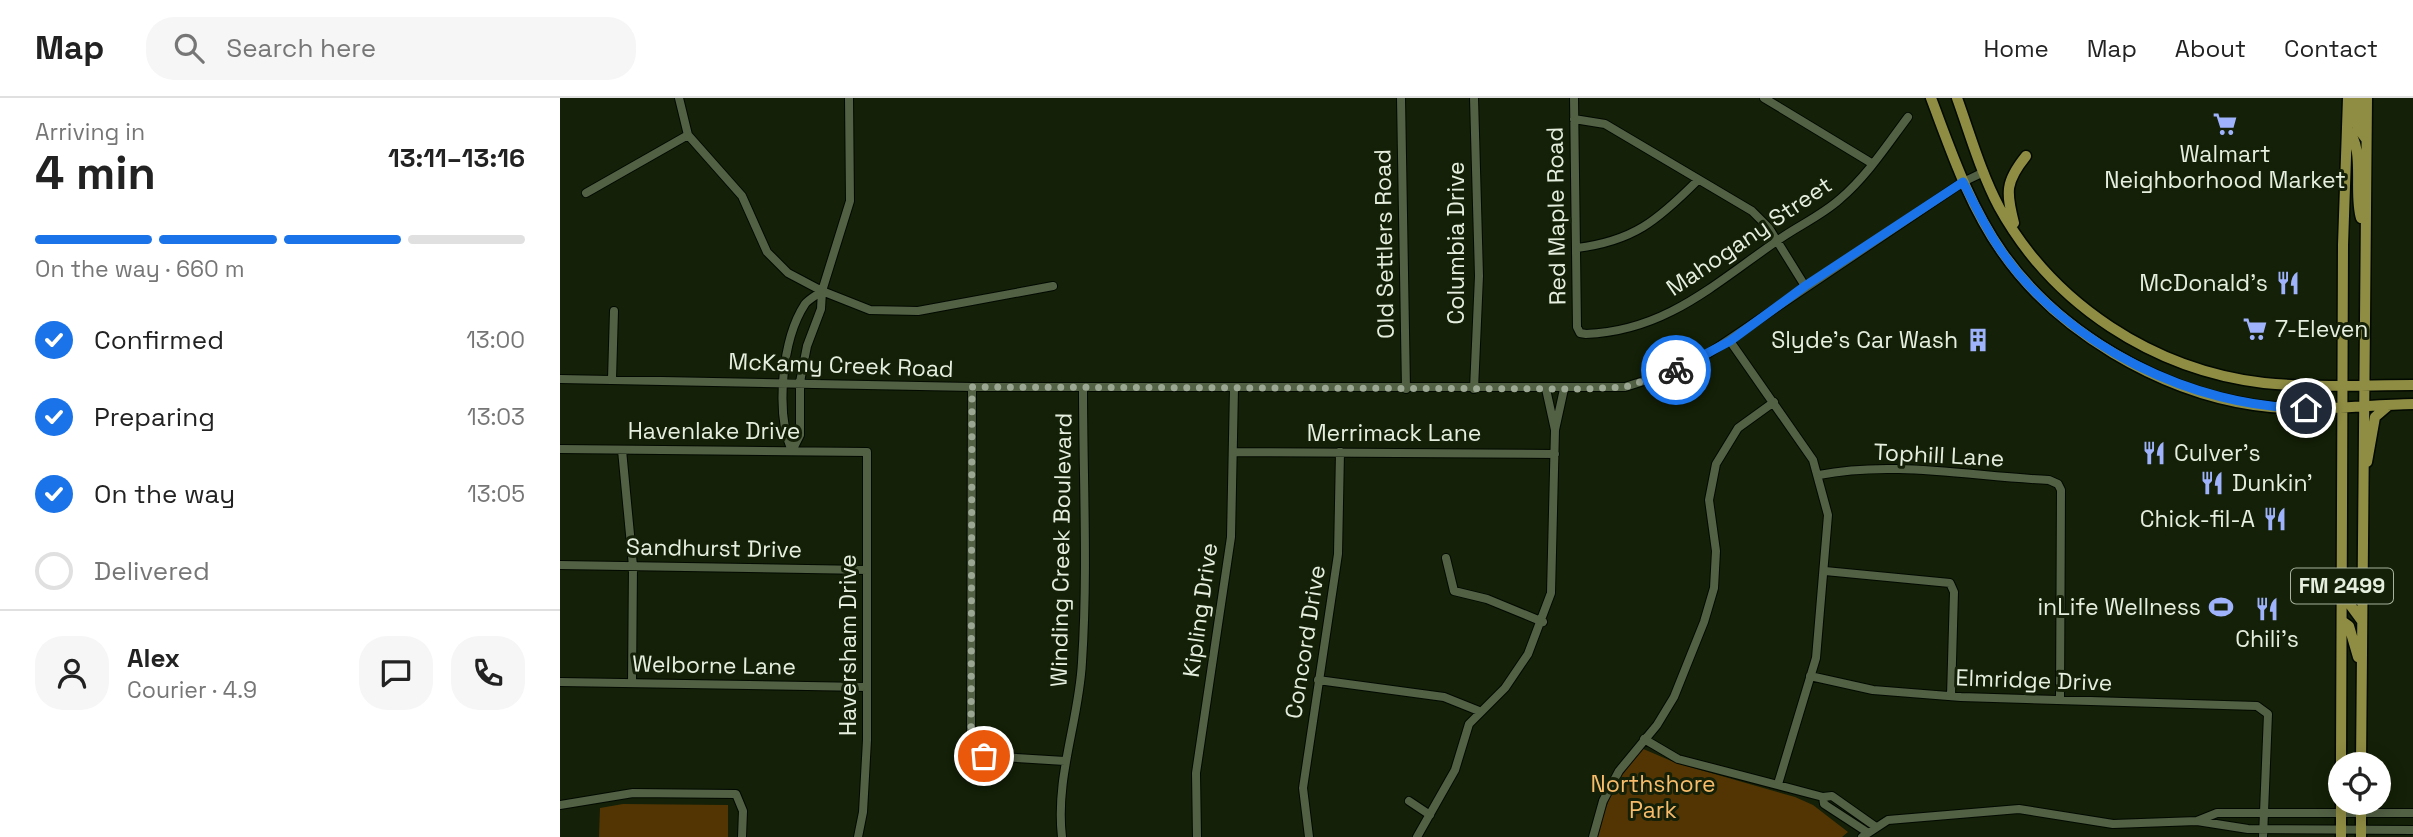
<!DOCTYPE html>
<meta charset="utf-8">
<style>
body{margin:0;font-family:"Space Grotesk",sans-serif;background:#f6f6f6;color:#222;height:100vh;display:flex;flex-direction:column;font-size:26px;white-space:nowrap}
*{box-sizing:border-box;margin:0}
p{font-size:23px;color:#767676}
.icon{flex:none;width:38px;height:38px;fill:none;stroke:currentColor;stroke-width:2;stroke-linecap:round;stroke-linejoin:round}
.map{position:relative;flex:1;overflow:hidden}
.details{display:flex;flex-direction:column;background:#fff;width:560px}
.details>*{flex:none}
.buttons{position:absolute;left:1768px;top:654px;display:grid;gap:14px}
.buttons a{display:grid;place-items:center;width:63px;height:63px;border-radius:50%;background:#fff;box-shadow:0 4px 18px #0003;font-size:35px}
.pin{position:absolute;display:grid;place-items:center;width:60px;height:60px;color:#fff;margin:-30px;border:4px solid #fff;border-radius:50%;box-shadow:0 2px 7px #0007}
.courier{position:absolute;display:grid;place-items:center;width:70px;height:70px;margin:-35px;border:5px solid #1a73e8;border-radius:50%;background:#fff;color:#222;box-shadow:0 2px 9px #0007}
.headline em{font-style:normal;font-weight:800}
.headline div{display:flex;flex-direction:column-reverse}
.headline{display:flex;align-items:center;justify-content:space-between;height:119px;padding:0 35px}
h1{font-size:46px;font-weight:800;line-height:52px}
.bar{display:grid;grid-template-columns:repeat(4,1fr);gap:10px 7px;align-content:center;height:84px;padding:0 35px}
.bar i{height:9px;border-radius:5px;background:#e0e0e0}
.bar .current{background:#1a73e8}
.bar p{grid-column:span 4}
.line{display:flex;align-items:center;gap:18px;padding:0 35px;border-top:2px solid #e0e0e0}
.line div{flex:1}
.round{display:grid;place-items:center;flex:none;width:74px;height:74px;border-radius:28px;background:#f6f6f6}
ol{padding:0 35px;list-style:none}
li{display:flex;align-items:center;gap:21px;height:77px}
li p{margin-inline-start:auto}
li .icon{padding:7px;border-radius:50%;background:#1a73e8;color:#fff;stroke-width:4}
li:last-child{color:#767676}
li i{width:38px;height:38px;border:4px solid #e0e0e0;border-radius:50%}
header{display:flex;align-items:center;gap:42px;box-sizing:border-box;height:98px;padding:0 35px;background:#fff;border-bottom:2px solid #e0e0e0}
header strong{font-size:33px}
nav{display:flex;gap:38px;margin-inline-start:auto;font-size:24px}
.search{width:490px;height:63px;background:#f6f6f6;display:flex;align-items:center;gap:18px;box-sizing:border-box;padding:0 24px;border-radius:28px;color:#767676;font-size:26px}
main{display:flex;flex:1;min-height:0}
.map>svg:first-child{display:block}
.green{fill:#533504}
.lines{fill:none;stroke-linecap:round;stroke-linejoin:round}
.minor-casing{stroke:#020900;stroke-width:10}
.major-casing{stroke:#020900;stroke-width:13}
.minor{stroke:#526044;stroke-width:8}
.major{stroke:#8f8d43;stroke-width:10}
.done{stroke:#9ca793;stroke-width:7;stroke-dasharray:0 12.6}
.route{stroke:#1a73e8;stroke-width:9}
.labels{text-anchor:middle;stroke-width:6;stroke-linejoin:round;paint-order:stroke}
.shield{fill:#142007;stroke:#a7b19e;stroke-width:2}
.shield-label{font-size:21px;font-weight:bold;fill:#e6efdf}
.poi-label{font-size:23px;fill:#e6efdf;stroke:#142007;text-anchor:end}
.street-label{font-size:23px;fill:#e6efdf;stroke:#142007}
.park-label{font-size:23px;fill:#f7bb69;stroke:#142007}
</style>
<header>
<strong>Map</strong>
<div class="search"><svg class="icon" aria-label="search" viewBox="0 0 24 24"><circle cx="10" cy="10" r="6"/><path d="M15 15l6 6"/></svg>Search here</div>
<nav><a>Home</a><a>Map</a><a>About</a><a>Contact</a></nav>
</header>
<main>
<section class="details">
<div class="headline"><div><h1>4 min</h1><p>Arriving in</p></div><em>13:11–13:16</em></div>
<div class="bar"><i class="current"></i><i class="current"></i><i class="current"></i><i></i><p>On the way · 660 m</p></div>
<ol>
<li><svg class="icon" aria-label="check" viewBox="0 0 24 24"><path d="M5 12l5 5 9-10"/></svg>Confirmed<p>13:00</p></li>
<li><svg class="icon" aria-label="check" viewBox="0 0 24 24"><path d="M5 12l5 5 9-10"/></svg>Preparing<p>13:03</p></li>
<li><svg class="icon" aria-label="check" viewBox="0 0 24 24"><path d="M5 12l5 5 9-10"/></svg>On the way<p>13:05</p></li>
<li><i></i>Delivered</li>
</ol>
<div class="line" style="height:126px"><a class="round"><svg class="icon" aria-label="person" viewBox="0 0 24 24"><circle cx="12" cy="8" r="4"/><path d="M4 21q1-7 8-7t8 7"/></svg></a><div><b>Alex</b><p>Courier · 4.9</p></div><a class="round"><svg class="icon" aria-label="chat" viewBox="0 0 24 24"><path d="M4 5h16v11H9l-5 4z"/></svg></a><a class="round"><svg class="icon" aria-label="phone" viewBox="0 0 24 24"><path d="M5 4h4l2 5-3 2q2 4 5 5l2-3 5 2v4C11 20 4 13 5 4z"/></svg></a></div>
</section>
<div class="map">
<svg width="1853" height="739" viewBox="0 0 1853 739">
<rect width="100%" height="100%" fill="#142007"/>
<path class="green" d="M1081,650L1116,665L1235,699L1253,707L1288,734L1282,739H1037C1047,701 1057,681 1081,650Z
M63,706L168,707V739H39L40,710Z"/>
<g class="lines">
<g class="minor-casing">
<path id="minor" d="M119,0L128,37L182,98L207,154L228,175L262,193L310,212L358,213L493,188
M841,0L846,291
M1014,0L1017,229L1020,235L1026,236C1104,233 1152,188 1214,145C1235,129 1260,119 1280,101C1307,78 1327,47 1348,19
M1204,0L1313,66
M1014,21L1045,26L1192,113L1209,130L1245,188
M26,95L128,37
M1017,150C1073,143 1097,123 1137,83
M1170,243L1253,362L1268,417L1256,560L1218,686
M0,281L412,289H1065L1118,272L1149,255L1403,84L1424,74
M52,281L54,213
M412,289L411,650L415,656L424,658L505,663
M914,291L919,178L914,0
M995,332L1004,291
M0,351L307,354V642L303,714L298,739
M62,352L73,468L72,585
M232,353L240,337V284L247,248L261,211L262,193L290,103L289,0
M232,353C215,315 222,241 245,206C249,201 257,197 262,193
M673,354L995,356
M1259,377C1333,362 1415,379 1489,382L1498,386L1501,392L1500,602
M886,460L894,493L927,501L983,524
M0,467L307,472
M1265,473L1390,485L1394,494L1391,598
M1250,578L1313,592L1401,599L1697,608L1708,616L1703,739
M758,582L884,599L919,613
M0,584L307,589
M1084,641L1118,661L1263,699L1272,698L1316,729
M1263,699L1264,706L1307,734
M849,703L870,717
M0,707L73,695L176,696L183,713L182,739
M1637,723L1657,715H1853
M502,739C495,679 519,623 522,564C528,473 523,380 523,290
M637,739L636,675L671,439L674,290
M749,739L743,690L778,456L780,354
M857,739L895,672L909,626L945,590L968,556L991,495L995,332L986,291
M1033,739L1043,703L1059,673L1097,627L1114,599L1144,524L1154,490L1156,453L1149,402L1156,366L1178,330L1214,304
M1302,739L1328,722L1459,711L1553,726L1637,723L1688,731L1853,732"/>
</g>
<g class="major-casing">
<path id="major" d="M1371,0C1391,53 1409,107 1442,154C1497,233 1599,293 1694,307C1747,315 1800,307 1853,306
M1397,0C1410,36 1421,75 1439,109C1493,207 1594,272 1704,285C1753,290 1804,287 1853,287
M1797,0V29L1806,41
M1787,32C1806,49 1793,95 1801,120
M1454,125C1446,94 1445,84 1466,58
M1807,364L1815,319L1829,307
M1785,486L1791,508L1802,523
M1782,523L1789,528L1798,559
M1781,667L1783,147L1788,0
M1801,667L1807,0
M1781,739V705
M1801,739V705"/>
</g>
<use href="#minor" class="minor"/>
<use href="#major" class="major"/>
</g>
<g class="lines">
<path class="done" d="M424,658L415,656L411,650L412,289L1024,291L1065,289L1116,272"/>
<path class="route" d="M1116,272L1170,243L1245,188L1403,84C1415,107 1426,132 1442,154C1506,247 1634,310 1746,310"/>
</g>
<defs>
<g id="supermarket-bare" transform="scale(1.89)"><path d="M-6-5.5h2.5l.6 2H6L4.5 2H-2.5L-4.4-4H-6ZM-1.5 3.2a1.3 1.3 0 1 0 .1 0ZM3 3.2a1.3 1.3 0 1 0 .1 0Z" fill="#9fb3fd" stroke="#142007" stroke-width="2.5" paint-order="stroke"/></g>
<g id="restaurant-bare" transform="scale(1.89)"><path d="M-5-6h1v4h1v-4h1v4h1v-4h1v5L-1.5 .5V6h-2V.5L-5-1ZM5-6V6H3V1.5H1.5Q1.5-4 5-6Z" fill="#9fb3fd" stroke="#142007" stroke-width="2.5" paint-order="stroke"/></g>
<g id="building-bare" transform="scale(1.89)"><path d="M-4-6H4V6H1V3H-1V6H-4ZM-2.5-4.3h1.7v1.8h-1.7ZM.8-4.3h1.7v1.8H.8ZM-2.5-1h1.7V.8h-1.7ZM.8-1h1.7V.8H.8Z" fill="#9fb3fd" stroke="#142007" stroke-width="2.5" paint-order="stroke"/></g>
<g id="stadium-bare" transform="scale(1.89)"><path d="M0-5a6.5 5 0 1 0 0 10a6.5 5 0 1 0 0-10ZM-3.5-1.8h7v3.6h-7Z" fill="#9fb3fd" stroke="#142007" stroke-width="2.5" paint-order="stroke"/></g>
</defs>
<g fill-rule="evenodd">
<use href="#supermarket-bare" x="1665" y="26"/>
<use href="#restaurant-bare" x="1728" y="185"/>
<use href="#supermarket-bare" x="1695" y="231"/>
<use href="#building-bare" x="1418" y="242"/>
<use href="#restaurant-bare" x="1594" y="355"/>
<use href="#restaurant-bare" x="1652" y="385"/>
<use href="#restaurant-bare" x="1715" y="421"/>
<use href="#stadium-bare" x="1661" y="509"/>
<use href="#restaurant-bare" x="1707" y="511"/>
</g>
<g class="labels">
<rect class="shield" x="1731" y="470.5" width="102" height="35" rx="5"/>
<g class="shield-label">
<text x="1782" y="495">FM 2499</text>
</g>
<g class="poi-label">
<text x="1665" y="64" text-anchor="middle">Walmart<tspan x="1665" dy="26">Neighborhood Market</tspan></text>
<text x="1708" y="193">McDonald's</text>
<text x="1715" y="239" text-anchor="start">7-Eleven</text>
<text x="1398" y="250">Slyde's Car Wash</text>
<text x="1614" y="363" text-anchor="start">Culver's</text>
<text x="1672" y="393" text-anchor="start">Dunkin'</text>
<text x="1695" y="429">Chick-fil-A</text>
<text x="1641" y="517">inLife Wellness</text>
<text x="1707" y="549" text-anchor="middle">Chili's</text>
</g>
<g class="street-label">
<text transform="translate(996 118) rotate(-91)" y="8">Red Maple Road</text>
<text transform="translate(1189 138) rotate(-34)" y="8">Mahogany Street</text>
<text transform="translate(896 145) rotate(-90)" y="8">Columbia Drive</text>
<text transform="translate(824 146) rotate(-91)" y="8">Old Settlers Road</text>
<text transform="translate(281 267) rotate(2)" y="8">McKamy Creek Road</text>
<text x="154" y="341">Havenlake Drive</text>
<text x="834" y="343">Merrimack Lane</text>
<text transform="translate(1379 357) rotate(3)" y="8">Tophill Lane</text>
<text transform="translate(154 450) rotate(1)" y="8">Sandhurst Drive</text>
<text transform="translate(501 452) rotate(-89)" y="8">Winding Creek Boulevard</text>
<text transform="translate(640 512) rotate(-82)" y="8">Kipling Drive</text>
<text transform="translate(745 544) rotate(-81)" y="8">Concord Drive</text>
<text transform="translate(288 547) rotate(-90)" y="8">Haversham Drive</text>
<text transform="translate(154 567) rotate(1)" y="8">Welborne Lane</text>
<text transform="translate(1474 582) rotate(2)" y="8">Elmridge Drive</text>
</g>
<g class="park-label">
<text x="1093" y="694">Northshore<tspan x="1093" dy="26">Park</tspan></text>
</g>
</g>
</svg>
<div class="buttons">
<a><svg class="icon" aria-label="locate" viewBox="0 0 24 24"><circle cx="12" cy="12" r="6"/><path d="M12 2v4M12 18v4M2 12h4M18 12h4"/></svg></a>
</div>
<div class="pin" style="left:424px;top:658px;background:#ea580c"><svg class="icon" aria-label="bag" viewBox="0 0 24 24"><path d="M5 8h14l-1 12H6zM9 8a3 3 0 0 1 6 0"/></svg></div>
<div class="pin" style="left:1746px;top:310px;background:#1f2937"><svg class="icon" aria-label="home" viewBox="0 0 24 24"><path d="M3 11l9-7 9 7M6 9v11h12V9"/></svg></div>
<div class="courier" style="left:1116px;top:272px"><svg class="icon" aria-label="bike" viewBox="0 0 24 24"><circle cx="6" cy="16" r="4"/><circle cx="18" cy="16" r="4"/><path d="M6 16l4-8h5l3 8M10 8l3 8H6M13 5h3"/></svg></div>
</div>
</main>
